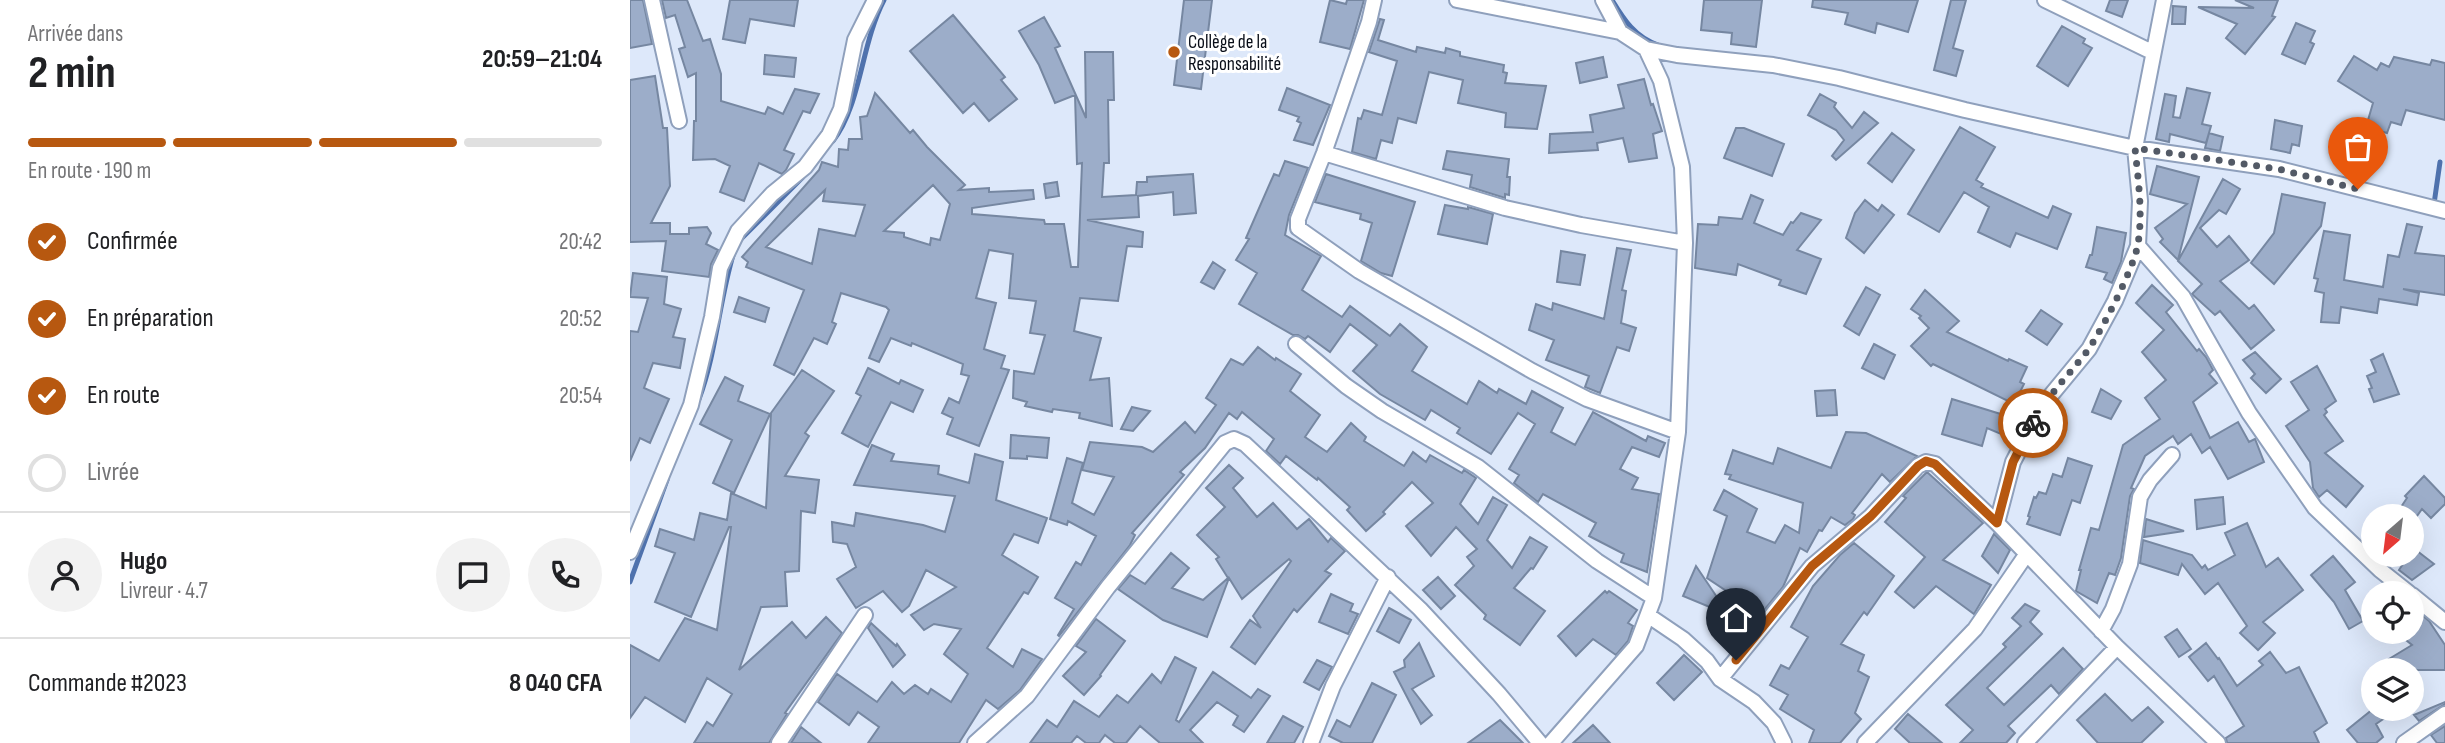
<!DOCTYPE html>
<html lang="fr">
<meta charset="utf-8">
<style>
body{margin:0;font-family:"Sofia Sans Condensed",sans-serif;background:#f2f2f2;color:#202124;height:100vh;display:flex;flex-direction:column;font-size:26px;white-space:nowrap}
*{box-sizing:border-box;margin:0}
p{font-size:23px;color:#757577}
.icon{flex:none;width:38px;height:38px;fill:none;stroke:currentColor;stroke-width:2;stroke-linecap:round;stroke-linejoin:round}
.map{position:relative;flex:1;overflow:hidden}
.side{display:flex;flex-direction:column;background:#fff;width:630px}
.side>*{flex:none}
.needle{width:46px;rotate:208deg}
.controls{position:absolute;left:1731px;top:504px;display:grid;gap:14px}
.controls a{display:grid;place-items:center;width:63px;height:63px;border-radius:50%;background:#fff;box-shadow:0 7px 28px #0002;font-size:35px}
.pin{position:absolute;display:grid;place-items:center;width:60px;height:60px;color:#fff;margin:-72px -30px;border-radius:50% 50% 50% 0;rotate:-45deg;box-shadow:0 0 7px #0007}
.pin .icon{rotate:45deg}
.courier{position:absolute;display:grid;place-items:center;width:70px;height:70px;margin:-35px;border:5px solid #b75810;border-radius:50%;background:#fff;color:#222;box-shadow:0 2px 9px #0007}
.overview em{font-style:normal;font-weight:700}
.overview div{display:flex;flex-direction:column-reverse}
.overview{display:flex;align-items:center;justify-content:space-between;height:119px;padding:0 28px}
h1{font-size:46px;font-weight:700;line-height:52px}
.bar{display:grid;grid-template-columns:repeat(4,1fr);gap:10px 7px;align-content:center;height:84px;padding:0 28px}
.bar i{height:9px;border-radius:5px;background:#e0e0e0}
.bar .current{background:#b75810}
.bar p{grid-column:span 4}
.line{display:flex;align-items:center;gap:18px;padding:0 28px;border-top:2px solid #e0e0e0}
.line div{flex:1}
.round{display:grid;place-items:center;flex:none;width:74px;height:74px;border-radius:37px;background:#f2f2f2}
ol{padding:0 28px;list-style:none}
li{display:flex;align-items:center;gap:21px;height:77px}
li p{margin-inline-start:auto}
li .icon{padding:7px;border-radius:50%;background:#b75810;color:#fff;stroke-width:4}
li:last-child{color:#757577}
li i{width:38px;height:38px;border:4px solid #e0e0e0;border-radius:50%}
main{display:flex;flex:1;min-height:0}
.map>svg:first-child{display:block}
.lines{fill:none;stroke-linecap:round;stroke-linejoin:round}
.stream{stroke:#4f72ad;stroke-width:5}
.building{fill:#9cadc9;stroke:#7687a1;stroke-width:2;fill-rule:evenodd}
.minor-casing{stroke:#8fa0bc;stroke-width:18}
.minor{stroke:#fff;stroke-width:14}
.done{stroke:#535a66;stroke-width:7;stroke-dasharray:0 12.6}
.route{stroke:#b75810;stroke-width:9}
.poi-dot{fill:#b75810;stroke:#fff;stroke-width:2.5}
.labels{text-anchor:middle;stroke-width:6;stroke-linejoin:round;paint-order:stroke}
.poi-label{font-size:19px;fill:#080d17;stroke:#fff;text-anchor:start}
</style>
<main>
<section class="side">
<div class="overview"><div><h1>2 min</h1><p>Arrivée dans</p></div><em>20:59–21:04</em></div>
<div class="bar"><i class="current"></i><i class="current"></i><i class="current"></i><i></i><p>En route · 190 m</p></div>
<ol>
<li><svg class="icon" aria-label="check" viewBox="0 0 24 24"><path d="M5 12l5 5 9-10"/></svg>Confirmée<p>20:42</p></li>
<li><svg class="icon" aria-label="check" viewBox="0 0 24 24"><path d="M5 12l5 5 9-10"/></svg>En préparation<p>20:52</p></li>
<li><svg class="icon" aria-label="check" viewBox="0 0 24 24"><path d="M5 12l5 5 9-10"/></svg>En route<p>20:54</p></li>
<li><i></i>Livrée</li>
</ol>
<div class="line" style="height:126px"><a class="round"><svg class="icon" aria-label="person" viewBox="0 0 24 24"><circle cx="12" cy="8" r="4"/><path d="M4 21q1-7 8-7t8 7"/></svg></a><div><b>Hugo</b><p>Livreur · 4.7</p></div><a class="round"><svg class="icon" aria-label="chat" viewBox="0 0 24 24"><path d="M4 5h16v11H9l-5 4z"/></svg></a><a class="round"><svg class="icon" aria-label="phone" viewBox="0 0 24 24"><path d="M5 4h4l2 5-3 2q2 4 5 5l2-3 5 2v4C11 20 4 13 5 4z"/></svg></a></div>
<div class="line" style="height:91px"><div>Commande #2023</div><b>8 040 CFA</b></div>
</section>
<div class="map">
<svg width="1815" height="743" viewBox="0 0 1815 743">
<rect width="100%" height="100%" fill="#dde8fa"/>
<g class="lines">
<path class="stream" d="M982,0C994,20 1005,37 1028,45
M203,141C231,105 231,44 254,0
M1809,205L1804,204L1810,162
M110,240L172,178
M69,399C87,351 89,300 104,252
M0,582L37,480"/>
</g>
<path class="building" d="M0,0H13L22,44L0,48Z
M32,0H57L73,41L80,39L91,74V101L135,114L138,107L153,114L165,89L189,94L180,113L173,111L154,150L164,154L156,170L152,174L129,163L114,201L90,192L100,166L85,159L63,160L64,121H66V73L58,77L49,49L55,47L45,15L36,18Z
M100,0H168L164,26L120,19L115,43L93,39Z
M554,0H582L571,89L544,85Z
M700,0L716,4L717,0H734L720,49L690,42Z
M1074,0H1132L1126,47L1101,44L1102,33L1071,30Z
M1183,0H1288L1278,32L1247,23L1245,33L1215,24L1218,13L1182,7Z
M1321,0H1336L1323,48L1333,51L1326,76L1304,70Z
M1480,0H1498L1492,17L1476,11Z
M1605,0H1648L1642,16L1645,17L1615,54L1596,38L1607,24L1568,7L1624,8Z
M1543,6L1556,7L1555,24H1542Z
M323,15L375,77L371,80L387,99L359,121L344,103L333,113L280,51Z
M414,17L430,46L425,48L456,118L455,52H483L484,100H478L479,163H474L472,197L506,195L507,182H517V177L563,174L566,213L544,215L543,192L508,196L509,217L457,220L513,232L512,247L497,246L488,301L450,298L444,331L471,338L460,380L479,378L482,426L449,418L450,413L423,409L422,412L395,406L397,402L383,398L384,371L404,374L415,335L400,333L406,301L379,298L383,254L359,250L346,298L366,303L354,349L375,356L371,368L379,370L349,446L317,434L323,418L312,413L319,398L329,403L339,376L331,374L333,364L282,343L281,346L261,338L249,362L239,358L259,310L256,307L211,293L202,322L206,324L197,344L184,338L164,375L144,365L174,290L116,267L118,262L112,257L189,170L192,162L208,167L209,149L218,150L219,139H232L230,117L237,116L245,93L280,133L283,130L297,147L335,185L329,190L359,188V192L403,190L404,199L342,208V214L414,220L415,224H434L441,267H448L452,163L447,164L445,95L425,103L409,65L389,31ZM303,185L320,204L310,240L301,238L300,245L274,237V233L254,231ZM195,190L193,201L235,205L225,236L189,229L182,264L136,247Z
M750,19L754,20L748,40L786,52L787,47L815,53L816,48L830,52V56L874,65L873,72L877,73L875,83L916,86L907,129L875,127L876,113L828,103L833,80L799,72L786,123L768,118L762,143L751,140L746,159L722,152L728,118L731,119L734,110L752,115L767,61L739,52Z
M1666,23L1685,31L1680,42L1684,44L1675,64L1652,54Z
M1432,26L1455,39L1453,43L1462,48L1438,86L1407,66Z
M135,55L166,58L164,77L134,74Z
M1724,56L1747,70L1751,63L1759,67L1764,57L1800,65L1802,60L1815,63V120L1776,110L1771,125L1761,122L1757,133L1736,127L1743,103L1708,81Z
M973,57L977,77L950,83L946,63Z
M25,76L33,128H37L40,186L21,223H40V234H59V228L77,227L81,233L76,244L88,250L81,264L79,277L32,271L36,241L0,242V80Z
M1014,79L1021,105L1023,104L1032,131L1023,134L1027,158L999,162L993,138L967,143L968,150L919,153L920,134L963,132L960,115L994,108L988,85Z
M657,88L700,105L683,145L664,140L671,123L667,121L669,117L649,110Z
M1557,88L1580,93L1572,124L1581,126L1576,143L1540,134L1539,142L1526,139L1535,94L1546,96L1543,117L1550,118Z
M1190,94L1206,103L1204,107L1222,128L1234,112L1248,123L1206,160L1202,156L1214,140L1206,130L1178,115Z
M1645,120L1672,126L1669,146L1662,144L1660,153L1641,149Z
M1330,127L1365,147L1346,180L1353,184L1351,187L1418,218L1423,206L1441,214L1427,249L1386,233L1380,247L1348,232L1359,207L1334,192L1309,232L1278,214Z
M1106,128H1114L1154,144L1142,176L1094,158Z
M1707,128L1726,134L1720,155L1700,149Z
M1262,133L1284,150L1262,182L1238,163Z
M1579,133L1593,137L1590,151L1575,148Z
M817,151L879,159L877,177H880L879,195L875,194V198L840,187L842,175L813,169Z
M655,161L678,168L659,215L655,235L691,256L672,290L712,317L720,306L760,336L770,324L797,347L782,371L837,404L849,381L867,393L869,389L896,404L902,391L933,408L921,432L945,445L963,412L1016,441L1018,436L1035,443L1029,457L1002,447L990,469L1008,478L1002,489L1029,494L1017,572L991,562L994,554L959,536L966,523L913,494L908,502L884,483L889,475L879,469L905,424L888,413L861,454L827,433L830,428L801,410L795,420L750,394L723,371L747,345L720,324L700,352L678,336L675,339L668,335H663L609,304L627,273L606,260L619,239L616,238L644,174L649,176Z
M1527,166L1569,177L1548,260L1530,242L1533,239L1525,228L1557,204L1520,194Z
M696,174L785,202L762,276L751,273L731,261L742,223L730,219L731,214L685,202Z
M1593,179L1610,189L1596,214L1589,210L1570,228L1587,247L1599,236L1619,260L1590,281L1619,309L1624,305L1644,330L1621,349L1590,311L1585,315L1562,294L1572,284L1548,261Z
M427,182L429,196L416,198L414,184Z
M1652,194L1695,203L1691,226L1644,284L1621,263L1644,233Z
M1121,195L1133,200L1124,223L1153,235L1161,222L1163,223L1171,213L1191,220L1167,250L1191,259L1176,294L1149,285L1151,280L1108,264L1106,275L1065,268L1068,224L1088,225L1089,217L1112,219Z
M1235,200L1248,211L1252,205L1264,215L1234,253L1216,238L1225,213Z
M815,205L838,209V207L863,214L857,244L808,234Z
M1777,224L1792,227L1785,253L1815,256V295L1773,289L1789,293L1787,305L1749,299L1747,313L1711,307L1709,323L1691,322L1694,293L1685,291L1688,279L1684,278L1694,231L1720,235L1714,280L1753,287L1758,255L1769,257Z
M1467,227L1496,233L1491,262L1482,283L1474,279L1477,273L1456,267L1460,255H1462Z
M987,248L1001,250L992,290L996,291L991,323L1006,328L999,351L987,347L970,393L955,387L959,376L916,360L924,340L899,330L906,304L922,310L923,303L974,319Z
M931,251L955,255L950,285L927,282Z
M583,262L595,270L584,289L571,282Z
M3,273L37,277L34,304L51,309L43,337L55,339L50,368L23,363L14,388L39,399L20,443L10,438L0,461V331L8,332L18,298L0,297Z
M1522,285L1543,305L1536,312L1567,351L1569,349L1576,357L1583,370L1579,374L1587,383L1563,402L1580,438L1608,422L1619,442L1625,439L1634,462L1598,479L1580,447L1572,453L1561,434L1548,444L1543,436L1515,456L1501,488L1504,489L1500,496L1491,558L1485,575L1479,573L1467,603L1446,591L1451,570H1449L1461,528L1469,530L1493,445L1530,419L1515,398L1536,380L1512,352L1534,330L1506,303Z
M1236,287L1250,295L1229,335L1214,326Z
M1295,290L1329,321L1317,332L1378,361L1379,359L1397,367L1390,382L1394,384L1384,404L1303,364L1301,366L1281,346L1299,328L1289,318L1291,316L1281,309Z
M109,297L139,308L135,322L104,312Z
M1411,310L1432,324L1417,345L1396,331Z
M1244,344L1265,355L1254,379L1232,368Z
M628,347L645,360L646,358L671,374L660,391L690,415L675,437L697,452L721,423L736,437L734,441L774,466L783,452L796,462L800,455L832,473L834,470L846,478L830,504L848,524L863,497L877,505L857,540L882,568L900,537L917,547L903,569L901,568L884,588L915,611L890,645L854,619L856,615L825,585L844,566L837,557L847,549L826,527L801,556L776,526L803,503L782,482L753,512L755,514L736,531L717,510L720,507L688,478L687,480L656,456L650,464L636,451L644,439L612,412L607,419L599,413L575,448L550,472L554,475L502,533L505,535L500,545L429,636L428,635L444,609L425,598L446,562L451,565L466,536L438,521L437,525L420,519L437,458L453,463L442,503L464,515L484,477L452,470L460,442L512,447L523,452L555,422L565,433L586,405L576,398L601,359L613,365Z
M1625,352L1651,379L1636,393L1621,378L1625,374L1613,360Z
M1753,354L1769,394L1744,402L1739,389L1742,388L1737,376L1746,372L1741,360Z
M1687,366L1706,401L1695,409L1697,412L1694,415L1713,441L1695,453L1733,486L1716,507L1697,490L1689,497L1683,488L1680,462L1656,426L1679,410L1661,382Z
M238,368L269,384L271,380L293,390L283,412L261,402L238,447L212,433L231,396L226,393Z
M172,370L204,391L175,433L179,436L155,476L189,480L185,513L171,511L169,571L155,572L157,606L131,607L109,670L162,622L176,638L196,617L212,633L155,713L157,714L139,743H64L77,722L83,726L102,694L77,678L55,722L15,697L0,718V645L29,661L55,618L87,630L101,527H99L61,617L25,602L45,553L25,546L30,529L64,540L70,513L97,520L101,493L136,508L141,413Z
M95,377L113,386L108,401L140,414L104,493L83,483L102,440L70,424Z
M1471,389L1491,401L1481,419L1462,412Z
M1205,390L1207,415L1187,416L1185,391Z
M1322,399L1390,420L1383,439L1357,428L1352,446L1312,434Z
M502,407L520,411L503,431L491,429Z
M1216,432L1236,433L1287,456L1260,482L1252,474L1222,513L1225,515L1223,519L1215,525L1201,517L1192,531L1189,530L1177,552L1170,548L1153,587L1131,614L1077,578L1097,516L1084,510L1094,490L1127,509L1117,532L1145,543L1155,525L1169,533L1173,503L1099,479L1101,475L1095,474L1103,450L1143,464L1148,448L1201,468Z
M381,435L419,438L417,458L397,456V459L380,458Z
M242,445L264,454L261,461L309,466L308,474L339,483L345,454L373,462L366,500L417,518L408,543L384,534L372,555L408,577L398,594L394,592L357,648L383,667L392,649L412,659L390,690L368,709L356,700L329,743H238L249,727L228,712L219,725L188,702L207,674L247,702L262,682L274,694L285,685L298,694L301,689L321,702L338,674L314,654L331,629L304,624L294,630L281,615L326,587L296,570L279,606L272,612L253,591L226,608L207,579L226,567L217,544L203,542L202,522L224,526L226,513L293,525L315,532L325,496L224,485Z
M1438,458L1462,466L1450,503L1442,500L1430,535L1397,524L1400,517L1398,516L1404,497L1406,498L1409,492L1416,494L1423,474L1432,477Z
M599,465L613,478L603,488L627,517L643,503L667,529L679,519L698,542L701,538L715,551L695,571L701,574L667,612L664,609L625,664L601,647L620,620L631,628L623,616L661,561L659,559L612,599L599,578L577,637L533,620L488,589L500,575L515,584L541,553L559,568L542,588L573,600L598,578L586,559L589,557L567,535L595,507L576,488Z
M1297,472L1353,523L1313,560L1361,585L1344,614L1306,586L1284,608L1265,592L1295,557L1255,522L1276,498L1273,496Z
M1794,476L1815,498V504L1801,518L1792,509L1787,516H1765L1777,498L1775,496Z
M1593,497L1595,524L1567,529L1565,500Z
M1516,519L1554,531L1514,537Z
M1617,523L1636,567L1648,558L1673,590L1633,622L1645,633L1628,650L1610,633L1617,626L1588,583L1575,594L1552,564L1548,575L1510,563L1513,540L1562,555L1572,568L1575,565L1578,570L1605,555L1595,533Z
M1364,534L1380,550L1368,573L1352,556Z
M1224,543L1264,576L1237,615L1234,612L1211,644L1234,655L1228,671L1239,677L1225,713L1231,719L1210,743H1179L1184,730L1150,709L1158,695L1140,685L1151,665L1159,669L1178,637L1161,627L1183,586L1210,555Z
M1782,547L1804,564L1782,580L1769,570L1779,555H1782Z
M1703,556L1725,582L1715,590L1733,621L1719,629L1704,602L1681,575Z
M1066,566L1099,615L1053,596Z
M808,577L825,596L811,609L793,590Z
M975,591L977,593L979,591L1007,610L998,623L1003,626L998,641L986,655L963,639L946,656L928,636Z
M701,594L723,604L720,611L728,614L718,634L689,622Z
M1395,604L1409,611L1400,622L1412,634L1357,688L1374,705L1433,648L1453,669L1429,694L1421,685L1378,726L1385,733L1376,743H1330L1343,730L1316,705L1376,647L1373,644L1391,626L1382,618Z
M1782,607L1799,621L1815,645V670H1767L1759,659L1782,645L1766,632H1782Z
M759,608L781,620L769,643L747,631Z
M466,619L495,641L470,675L471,676L454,695L433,676L456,652L446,646Z
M241,623L266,646L267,644L275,655L263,667L238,628Z
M1547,629L1561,649L1549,657L1535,637Z
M789,643L804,676L782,689L802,715L791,724L764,672L775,667L774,660Z
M1576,643L1588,659L1589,658L1607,686L1633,665L1629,661L1640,652L1656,673L1669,667L1697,723L1684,732L1689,743H1597L1596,738L1614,726L1584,676L1578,681L1559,657Z
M1054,655L1072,672L1044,700L1027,683Z
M545,657L566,668L546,720L549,722L583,672L621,698L628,689L640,696L614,732L603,725L608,716L587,702L560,730L573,743H530L510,726L496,743H485L475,735L469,743H456L447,736L441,743H400L417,720L427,727L444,701L469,717L487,695L498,703L522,674L531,683Z
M687,660L702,667L689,690L674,682Z
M742,683L766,695L742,743H713L699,736L707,720L720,727Z
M1475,694L1502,721L1518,707L1533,722L1511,743H1468L1447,720Z
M1815,702V704L1789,721L1784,715Z
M1743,709H1768L1746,724L1753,737L1746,743H1728L1717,730Z
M1278,714L1312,743H1280L1265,729Z
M653,716L673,727L664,743H637Z
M870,720L893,743H838Z
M963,725L980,743H943Z
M1815,726V743H1807L1801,735Z
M171,727L191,743H161Z"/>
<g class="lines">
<g class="minor-casing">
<path id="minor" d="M22,0L49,121
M744,0L739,22L694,153L668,219V228L729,271L902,371L957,399L1048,432
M827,0L990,32L1016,49L1047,55L1143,65L1209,78L1335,110L1505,148L1649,169L1815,211
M973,0L990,32
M1415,0L1522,52
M694,153L875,208L951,225L1055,243
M1508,246L1553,297L1619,413L1685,508L1750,570L1779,593
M666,344L716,386L752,411L848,467L967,561L1024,598
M1367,523L1383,462L1412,406L1459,349L1485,301L1508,246L1510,201L1505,148L1534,0
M0,552L61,405L82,317L90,268L108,231L142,194L175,167L199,135L211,109L225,40L245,0
M1782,595L1815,622
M1019,616L1053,639L1077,661L1090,679L1124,702L1144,723L1154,743
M1471,631L1483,609L1500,564L1510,497L1520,480L1542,455
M1090,679L1182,566L1241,516L1288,466L1296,462L1305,464L1367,523L1487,647L1588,743
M149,743L235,615
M345,743L397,696L478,587L595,443L604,439L615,444L790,609L869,694L910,743
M681,743L703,686L758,577
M921,743L1006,646L1024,598L1048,432L1055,243L1052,167L1031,81L1016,49
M1235,743L1345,629L1396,555
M1395,743L1487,647
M1774,743L1815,714"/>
</g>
<use href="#minor" class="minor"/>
</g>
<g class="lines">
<path class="done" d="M1403,423C1417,396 1439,375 1458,350C1472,330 1504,268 1508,244C1513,212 1508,179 1505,148L1648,169L1728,189"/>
<path class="route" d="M1106,660L1182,566L1241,516L1288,466L1296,461L1305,464L1367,523L1383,462L1403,423"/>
</g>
<circle class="poi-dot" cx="544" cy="52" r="7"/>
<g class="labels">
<g class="poi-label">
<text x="558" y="48">Collège de la<tspan x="558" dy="22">Responsabilité</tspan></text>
</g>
</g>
</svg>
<div class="controls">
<a><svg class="needle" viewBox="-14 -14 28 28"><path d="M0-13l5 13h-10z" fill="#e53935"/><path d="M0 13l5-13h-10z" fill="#757577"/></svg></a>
<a><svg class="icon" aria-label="locate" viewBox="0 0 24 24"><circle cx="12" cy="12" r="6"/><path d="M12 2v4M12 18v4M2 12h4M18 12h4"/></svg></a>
<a><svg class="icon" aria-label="layers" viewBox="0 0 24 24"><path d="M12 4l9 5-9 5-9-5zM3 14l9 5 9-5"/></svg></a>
</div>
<div class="pin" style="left:1728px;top:189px;background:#ea580c"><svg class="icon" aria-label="bag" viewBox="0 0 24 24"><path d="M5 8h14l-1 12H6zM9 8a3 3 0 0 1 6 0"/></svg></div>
<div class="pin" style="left:1106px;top:660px;background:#1f2937"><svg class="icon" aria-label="home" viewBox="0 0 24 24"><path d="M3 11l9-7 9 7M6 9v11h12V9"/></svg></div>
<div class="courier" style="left:1403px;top:423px"><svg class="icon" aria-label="bike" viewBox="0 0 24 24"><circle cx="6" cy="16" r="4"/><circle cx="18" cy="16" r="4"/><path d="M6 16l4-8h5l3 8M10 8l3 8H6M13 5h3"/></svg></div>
</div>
</main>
